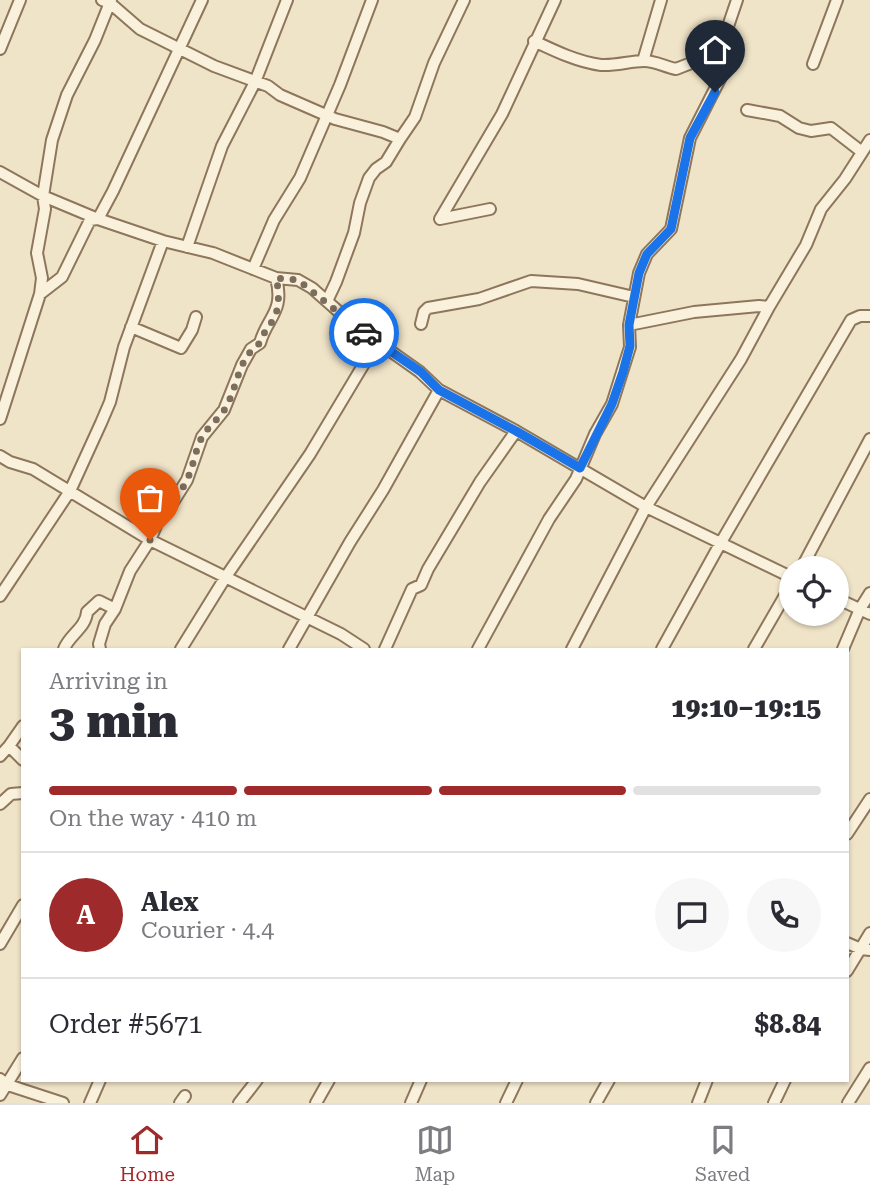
<!DOCTYPE html>
<meta charset="utf-8">
<style>
body{margin:0;font-family:"Roboto Serif",serif;background:#f7f7f7;color:#2b2b33;height:100vh;display:flex;flex-direction:column;font-size:26px;white-space:nowrap}
*{box-sizing:border-box;margin:0}
p{font-size:23px;color:#7c7c81}
.icon{flex:none;width:38px;height:38px;fill:none;stroke:currentColor;stroke-width:2;stroke-linecap:round;stroke-linejoin:round}
.map{position:relative;flex:1;overflow:hidden}
.details{position:absolute;left:21px;top:648px;width:828px;height:434px;display:flex;flex-direction:column;background:#fff;border-radius:0px;box-shadow:0 2px 5px #0004}
.details>*{flex:none}
.tools{position:absolute;left:779px;top:556px;display:grid;gap:14px}
.tools a{display:grid;place-items:center;width:70px;height:70px;border-radius:50%;background:#fff;box-shadow:0 2px 5px #0004;font-size:35px}
.pin{position:absolute;display:grid;place-items:center;width:60px;height:60px;color:#fff;margin:-72px -30px;border-radius:50% 50% 50% 0;rotate:-45deg;box-shadow:0 0 7px #0007}
.pin .icon{rotate:45deg}
.courier{position:absolute;display:grid;place-items:center;width:70px;height:70px;margin:-35px;border:5px solid #1a73e8;border-radius:50%;background:#fff;color:#222;box-shadow:0 2px 9px #0007}
.summary em{font-style:normal;font-weight:800}
.summary div{display:flex;flex-direction:column-reverse}
.summary{display:flex;align-items:center;justify-content:space-between;height:119px;padding:0 28px}
h1{font-size:46px;font-weight:800;line-height:52px}
.bar{display:grid;grid-template-columns:repeat(4,1fr);gap:10px 7px;align-content:center;height:84px;padding:0 28px}
.bar i{height:9px;border-radius:5px;background:#e1e1e2}
.bar .on{background:#9e2a2b}
.bar p{grid-column:span 4}
.line{display:flex;align-items:center;gap:18px;padding:0 28px;border-top:2px solid #e1e1e2}
.line div{flex:1}
.round{display:grid;place-items:center;flex:none;width:74px;height:74px;border-radius:37px;background:#f7f7f7}
.tabs{display:flex;justify-content:space-around;align-items:center;height:98px;border-top:2px solid #e1e1e2;background:#fff;font-size:19px;color:#7c7c81}
.tabs a{display:grid;justify-items:center;gap:4px}
.tabs .on{color:#9e2a2b}
.map>svg:first-child{display:block}
.lines{fill:none;stroke-linecap:round;stroke-linejoin:round}
.minor-casing{stroke:#8d765c;stroke-width:14}
.minor{stroke:#faf1dc;stroke-width:10}
.done{stroke:#7c6e5b;stroke-width:7;stroke-dasharray:0 12.6}
.route{stroke:#1a73e8;stroke-width:9}
</style>
<div class="map">
<svg width="870" height="1103" viewBox="0 0 870 1103">
<rect width="100%" height="100%" fill="#f0e4c8"/>
<g class="lines">
<g class="minor-casing">
<path id="minor" d="M102,0L110,3L140,29L214,66L268,86L280,95L335,119L383,132L400,139L386,162L376,169L369,178L360,203L354,233L336,282L327,301
M534,41C555,51 578,62 601,65C616,66 630,61 644,61C656,61 665,67 676,69L704,58L722,44
M0,49L20,0
M643,61L661,0
M813,64L837,0
M747,110L780,116L799,128L811,131L831,128L862,152
M400,139L415,117L434,63L464,0
M0,172L43,196L98,219L163,241L213,253L276,278L298,280L312,288L355,326L420,372L439,390L516,431L646,507L791,577
M490,209L440,219L502,114L555,0
M187,247L222,146L255,82L287,0
M253,269L274,220L300,178L340,85L372,0
M40,294L62,277L90,220L98,219L113,191L202,0
M421,324L424,312L428,308L479,299L531,281L578,284L634,297
M629,325L694,312L759,306L769,307L806,245L821,209L845,179L870,140
M131,327L181,348L192,330L196,317
M0,419L40,294L42,278L37,253L45,209L43,196L52,140L67,95L95,40L111,0
M0,456L10,462L33,469L150,540L341,634L364,649
M801,569L870,439
M0,596L70,491L101,423L110,402L124,347L163,241
M836,598L870,614
M64,649C69,635 86,628 87,612L99,601L115,609
M100,649L99,644L105,624L115,609L130,571L150,540L158,521L170,507L187,480L202,437L224,410L242,365L251,349L260,343C267,317 285,312 276,278
M181,649L225,578L310,454L377,342
M289,649L350,542L383,490L439,390
M385,649L412,589L421,585L428,569L480,482L516,431
M478,649L549,519L576,479L595,434L612,404L630,347L629,325L639,273L647,254L671,229L690,138L721,77L722,44L737,0
M572,649L646,507L741,359L769,307
M662,649L720,544L851,320L860,316H870
M754,649L791,585
M843,649L860,609L870,593
M9,746L23,726
M0,756L9,746L23,760
M0,804L11,794L23,793
M847,834L870,799
M847,943L861,949L870,950
M0,944L23,905
M847,971L870,933
M0,1079L8,1085L63,1103
M0,1095L23,1058
M90,1103L100,1080
M180,1103L185,1096
M239,1103L257,1080
M316,1103L329,1080
M411,1103L421,1080
M506,1103L517,1080
M596,1103L609,1080
M698,1103L707,1080
M774,1103L785,1080
M848,1103L870,1068"/>
</g>
<use href="#minor" class="minor"/>
</g>
<g class="lines">
<path class="done" d="M150,540C160,518 176,502 187,480C193,467 195,452 201,439C207,427 218,420 225,409C238,387 237,359 260,343C263,332 269,328 274,318C280,307 279,290 276,278L298,280L364,333"/>
<path class="route" d="M364,333L421,372L439,390L516,431L580,468L612,404L623,372L630,346L629,325L639,273L647,254L671,229L690,138L715,92"/>
</g>
</svg>
<div class="tools">
<a><svg class="icon" aria-label="locate" viewBox="0 0 24 24"><circle cx="12" cy="12" r="6"/><path d="M12 2v4M12 18v4M2 12h4M18 12h4"/></svg></a>
</div>
<div class="pin" style="left:150px;top:540px;background:#ea580c"><svg class="icon" aria-label="bag" viewBox="0 0 24 24"><path d="M5 8h14l-1 12H6zM9 8a3 3 0 0 1 6 0"/></svg></div>
<div class="pin" style="left:715px;top:92px;background:#1f2937"><svg class="icon" aria-label="home" viewBox="0 0 24 24"><path d="M3 11l9-7 9 7M6 9v11h12V9"/></svg></div>
<div class="courier" style="left:364px;top:333px"><svg class="icon" aria-label="car" viewBox="0 0 24 24"><path d="M5 17H2v-5l4-1 3-4h7l3 4 3 1v5h-3M9 17h6M6 11h13"/><circle cx="7" cy="17" r="2"/><circle cx="17" cy="17" r="2"/></svg></div>
<section class="details">
<div class="summary"><div><h1>3 min</h1><p>Arriving in</p></div><em>19:10–19:15</em></div>
<div class="bar"><i class="on"></i><i class="on"></i><i class="on"></i><i></i><p>On the way · 410 m</p></div>
<div class="line" style="height:126px"><b class="round" style="background:#9e2a2b;color:#fff">A</b><div><b>Alex</b><p>Courier · 4.4</p></div><a class="round"><svg class="icon" aria-label="chat" viewBox="0 0 24 24"><path d="M4 5h16v11H9l-5 4z"/></svg></a><a class="round"><svg class="icon" aria-label="phone" viewBox="0 0 24 24"><path d="M5 4h4l2 5-3 2q2 4 5 5l2-3 5 2v4C11 20 4 13 5 4z"/></svg></a></div>
<div class="line" style="height:91px"><div>Order #5671</div><b>$8.84</b></div>
</section>
</div>
<nav class="tabs">
<a class="on"><svg class="icon" aria-label="home" viewBox="0 0 24 24"><path d="M3 11l9-7 9 7M6 9v11h12V9"/></svg>Home</a>
<a><svg class="icon" aria-label="map" viewBox="0 0 24 24"><path d="M3 6l6-2 6 2 6-2v14l-6 2-6-2-6 2zM9 4v14M15 6v14"/></svg>Map</a>
<a><svg class="icon" aria-label="saved" viewBox="0 0 24 24"><path d="M7 4h10v16l-5-4-5 4z"/></svg>Saved</a>
</nav>
